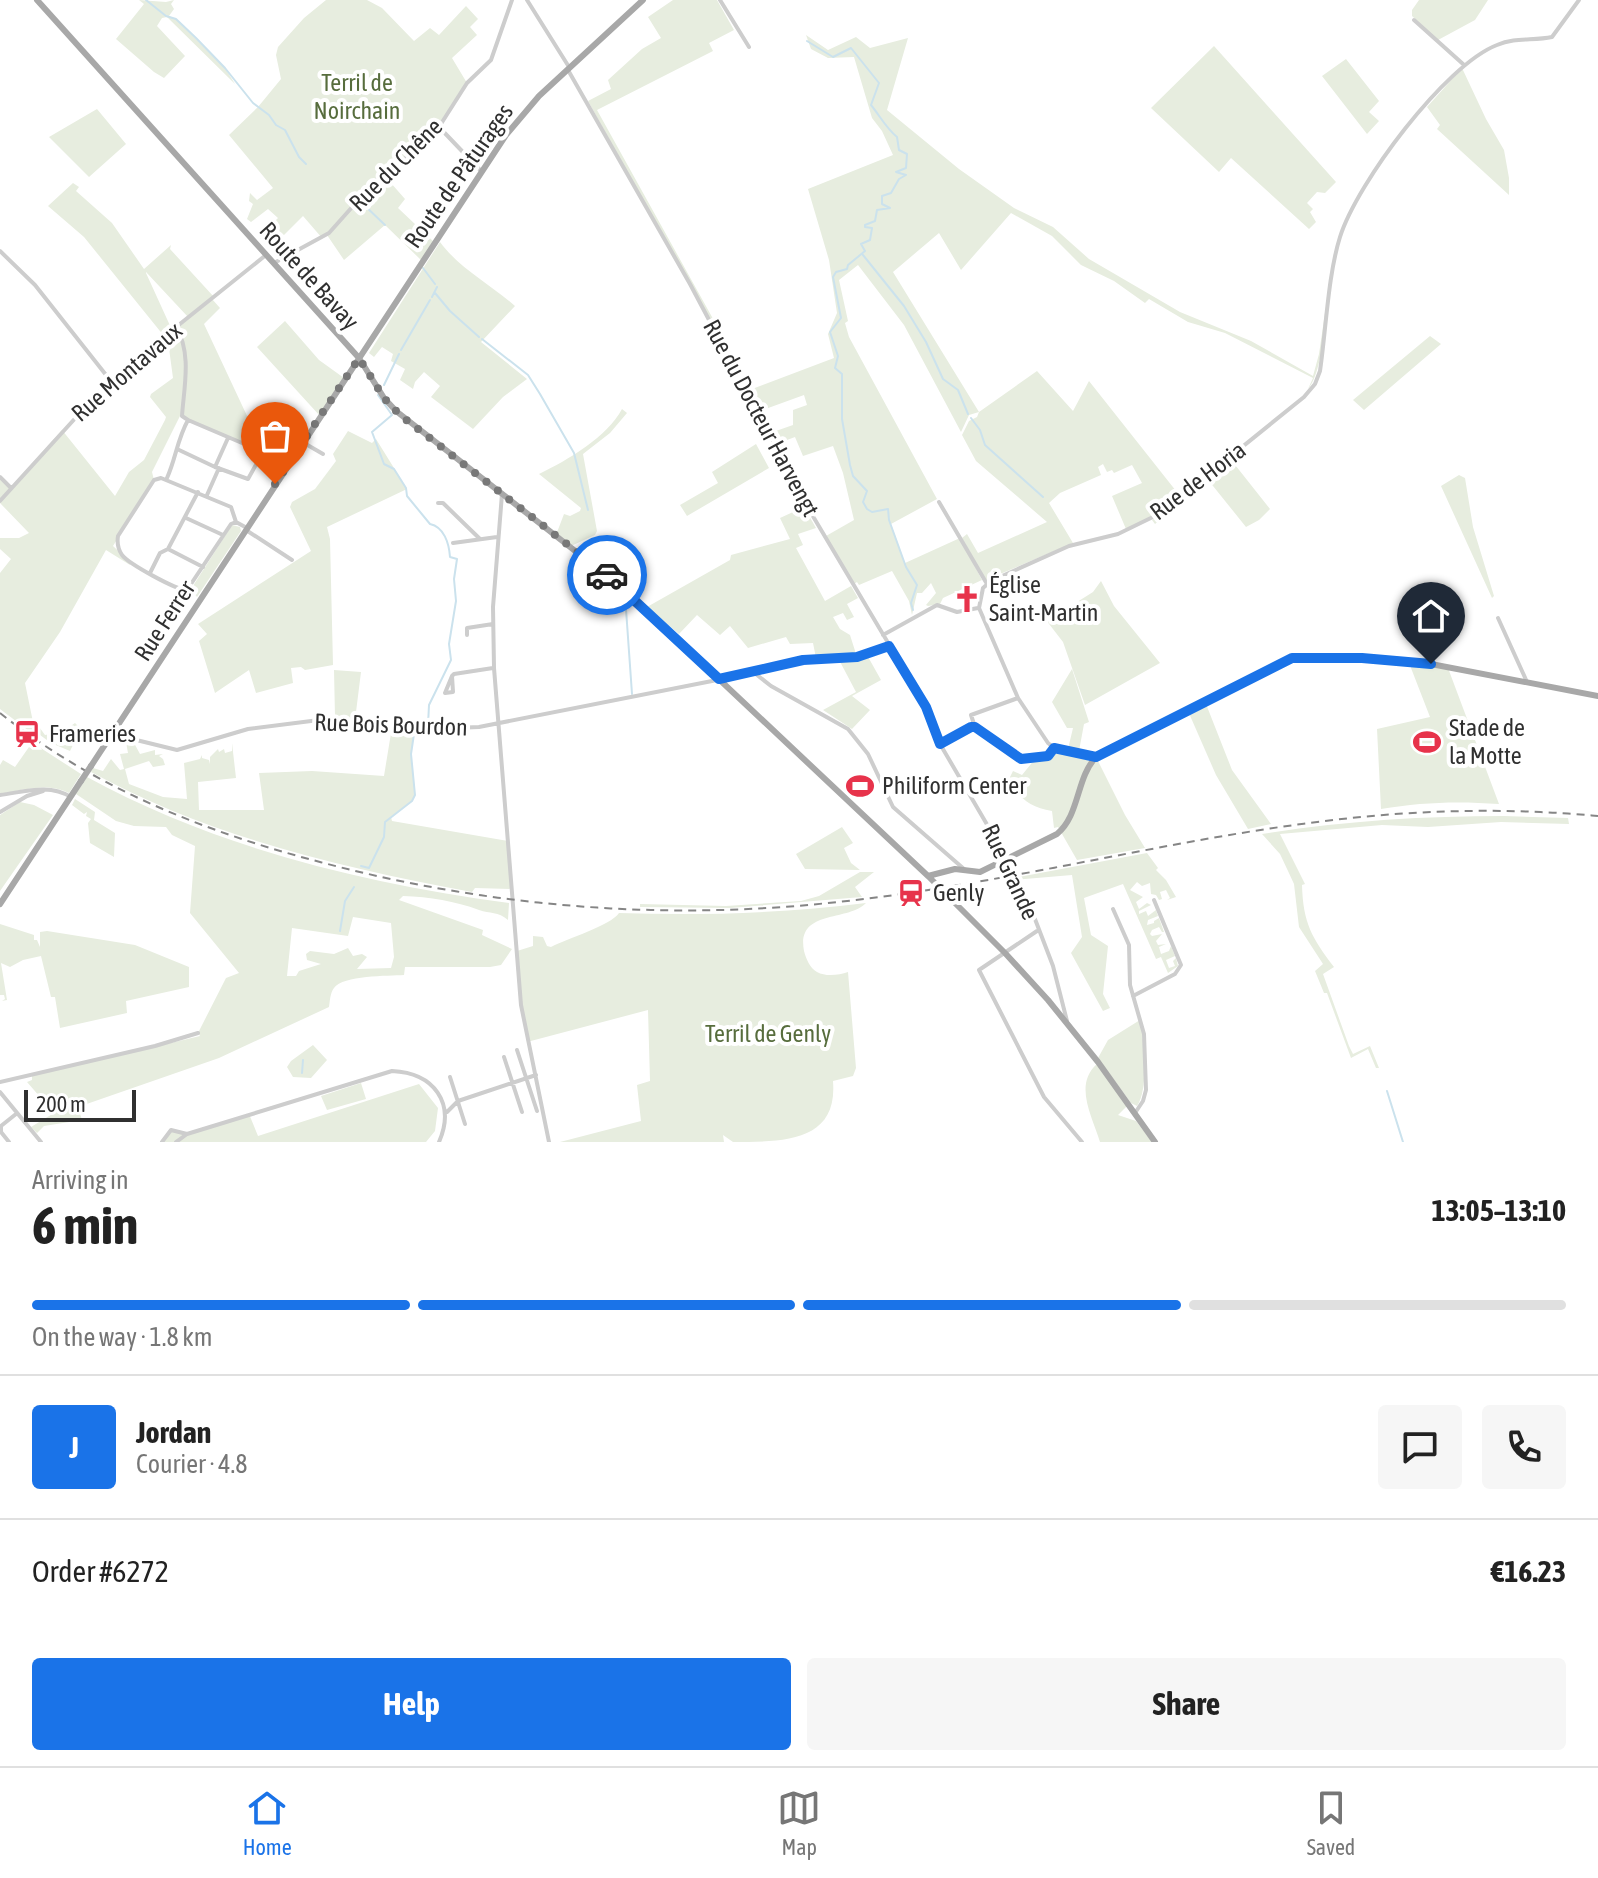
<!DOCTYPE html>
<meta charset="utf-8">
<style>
body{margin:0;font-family:"Asap Condensed",sans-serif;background:#f6f6f6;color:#222;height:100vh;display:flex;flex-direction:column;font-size:30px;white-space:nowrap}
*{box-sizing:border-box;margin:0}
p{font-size:26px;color:#767676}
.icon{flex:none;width:44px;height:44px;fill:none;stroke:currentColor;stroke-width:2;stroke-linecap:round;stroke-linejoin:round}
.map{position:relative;height:1142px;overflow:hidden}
.details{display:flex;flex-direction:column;background:#fff;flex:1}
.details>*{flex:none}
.scale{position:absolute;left:24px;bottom:20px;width:112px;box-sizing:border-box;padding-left:8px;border:4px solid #303030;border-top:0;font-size:22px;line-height:28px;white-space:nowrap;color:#303030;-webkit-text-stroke:6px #fff;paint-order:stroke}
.pin{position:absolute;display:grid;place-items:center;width:68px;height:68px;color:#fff;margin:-82px -34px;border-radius:50% 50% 50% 0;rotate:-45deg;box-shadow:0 0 8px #0007}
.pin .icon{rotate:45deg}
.courier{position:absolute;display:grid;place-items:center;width:80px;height:80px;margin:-40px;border:6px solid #1a73e8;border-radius:50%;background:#fff;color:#222;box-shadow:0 2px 10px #0007}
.overview em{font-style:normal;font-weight:700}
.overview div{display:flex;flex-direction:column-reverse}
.overview{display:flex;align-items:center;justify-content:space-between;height:136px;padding:0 32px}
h1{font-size:52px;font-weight:700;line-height:60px}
.bar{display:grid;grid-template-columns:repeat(4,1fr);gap:12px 8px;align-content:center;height:96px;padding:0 32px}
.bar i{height:10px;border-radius:6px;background:#e0e0e0}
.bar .current{background:#1a73e8}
.bar p{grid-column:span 4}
.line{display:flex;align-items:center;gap:20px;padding:0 32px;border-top:2px solid #e0e0e0}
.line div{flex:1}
.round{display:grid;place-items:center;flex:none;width:84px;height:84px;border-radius:8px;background:#f6f6f6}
.cta{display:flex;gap:16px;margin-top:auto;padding:16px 32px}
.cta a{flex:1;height:92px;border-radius:8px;background:#1a73e8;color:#fff;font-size:32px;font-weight:700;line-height:92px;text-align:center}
.cta a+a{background:#f6f6f6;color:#222}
.tab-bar{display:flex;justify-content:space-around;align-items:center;height:112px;border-top:2px solid #e0e0e0;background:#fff;font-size:22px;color:#767676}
.tab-bar a{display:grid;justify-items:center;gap:4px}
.tab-bar .current{color:#1a73e8}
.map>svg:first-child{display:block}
.green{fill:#e7eddf;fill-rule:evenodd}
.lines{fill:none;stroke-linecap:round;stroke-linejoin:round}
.stream{stroke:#cbe2ed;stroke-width:2}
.minor{stroke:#cdcdcd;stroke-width:4}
.major{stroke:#a8a8a8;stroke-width:6}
.rail{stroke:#858585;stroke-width:2;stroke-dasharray:8 6;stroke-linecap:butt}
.major-bridge{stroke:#a8a8a8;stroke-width:6}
.done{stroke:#787878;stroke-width:8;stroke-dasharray:0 14.4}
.route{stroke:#1a73e8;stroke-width:10}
.labels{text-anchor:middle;stroke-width:8;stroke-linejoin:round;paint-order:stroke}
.park-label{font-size:24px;fill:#576d3d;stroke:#fff}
.street-label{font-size:24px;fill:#303030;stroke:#fff}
.poi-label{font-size:24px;fill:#303030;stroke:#fff;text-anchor:start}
</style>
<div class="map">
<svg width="1598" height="1142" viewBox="0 0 1598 1142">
<rect width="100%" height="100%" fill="#fff"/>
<path class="green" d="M139,0L166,2L174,0L171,4L174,9L169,16L176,19L225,68L235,84L167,17L162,18L157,26L185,56L164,78L154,72L116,39L144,4Z
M326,0H367L382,8L414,41L430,28L439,35L466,6L478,19L470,27L477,35L452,58L467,83L439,127L425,141L383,174L405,199L398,208L434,242L422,261L385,225L344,260L327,235L322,238L303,216L284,235L280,233L266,245L259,237L278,218L268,209L251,222L247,219L253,204L249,201L250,193L257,200L273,188L229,135L258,107L281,79L276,55L278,47L304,18Z
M673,0H717L734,30L709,43L713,51L597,110L752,389L834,358L828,334L837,313L829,260L808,189L893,155L882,131L872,118L854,57L828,58L811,49L806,35L828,50L856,37L870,48L908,38L887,110L959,169L1014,208L1053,227L1089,259L1180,312L1251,341L1313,376L1319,354L1332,265C1328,293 1325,371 1308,389L1313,378L1225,333L1188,322L1149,299L1145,303L1114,281L1081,265L1052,236L1011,213L961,270L939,233L893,272L979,412L1037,371L1073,411L1089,381L1180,496L1159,512L1126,529L1112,496L1142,483L1132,465L1114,473L1112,470L1107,472L1103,464L1098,467L1101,475L1060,493L1049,503L1073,543L986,580L962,538L967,534L978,553L1047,522L976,461L962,435L969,421L977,417L979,412L969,415L961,432L904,325L858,265L839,280L848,321L845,323L849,337L937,499L891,524L905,563L960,538L982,580L943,598L940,604L928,606L926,605L936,593L931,583L922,593H917L912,615L909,601L892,571L859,585L857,582L854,584L826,536L854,520L843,473L833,446L803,456L795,437L779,443L773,432L793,425V410L807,405L804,395L760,411L588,101L611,89L608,80L642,49L661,38L648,17Z
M1419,0H1488L1475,20L1438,40L1412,16V10Z
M1214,46L1336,182L1325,193L1317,192L1307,203L1313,209L1310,212L1316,222L1309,229L1231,158L1219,172L1151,108Z
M1346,59L1379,101L1369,112L1379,121L1367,134L1322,76Z
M1462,68L1486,119L1504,150L1509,178V195L1437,129L1440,125L1427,107Z
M97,109L126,144L89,177L49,137Z
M73,183L79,187L76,191L112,223L144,269L171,245L170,249L214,297L212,299L220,308L204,324L248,418L253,441L249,446L188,420L181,414L152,472L154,480L113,546L129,561L130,565L106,550L60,632L25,683L34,727L37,724L45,735L62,732L75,723L81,729L70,751L51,743L40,735L37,737L0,709V573L11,559L0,549V538H19L29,533L0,503V477L10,488L62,430L115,496L129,472L144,460L165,420L166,417L150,397L151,394L173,378L168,341L84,237L48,206ZM146,272L188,317L172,330L146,273Z
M440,242C460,269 490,284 515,306L481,342L527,379L503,397L473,429L431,397L440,386L424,372L415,382L413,389L400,380L405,369L391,361L393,354L382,347L374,357L369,353Z
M285,321L319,360L344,378L320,416L257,347Z
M1430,336L1441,344L1364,410L1353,400Z
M622,409L627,413L610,433L583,454L597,531L595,535L571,546L556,535L564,514L570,516L580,511L581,508L539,474C568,460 607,437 622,409Z
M348,431L372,443L376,439L407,489L327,527L330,539L333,665L305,670L301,667L291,668L293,683L256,693L249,670L215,693L199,641L207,634L198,624L311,551L290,507L292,502L315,489L336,461L333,454Z
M756,444L769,468L687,516L680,505L718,483L712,472Z
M1232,461L1270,509L1259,520L1246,527L1209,481L1155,524L1152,520Z
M1459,475L1465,478L1473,527L1494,596L1492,598L1441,486Z
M804,507L816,528L798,534L803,545L796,548L825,601L851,586L858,598L847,604L854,617L847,620L843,613L833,617L840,629L850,635L857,657L867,655L881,680L852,696L870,710L852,729L823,710L856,692L837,656L816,658L813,643L790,644L786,637L748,648L730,626L720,635L697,615L679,634L647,607L730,560L731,555L790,539L780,518Z
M232,525L240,527L241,531L197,597L191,589Z
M1101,581L1114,606L1160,663L1085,705L1063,642L1046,620L1044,611L1055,609L1058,614L1093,592Z
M1412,663L1448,668L1499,804C1459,801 1421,802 1381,809L1377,729L1430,717L1411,668Z
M1072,669L1089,722L1084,724L1079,751L1068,749L1073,728H1067L1052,702Z
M334,670L361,672L355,720L335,717Z
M1206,704L1232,770L1271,824L1248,829L1216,775L1188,711Z
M392,727L414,730L411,754L415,795L412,801L391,817L392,821L508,841L513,889L475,888L472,892C339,867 210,837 91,772L93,768L103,771L111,759L120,770L124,769L120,754L128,753L126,742L134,743L140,754L155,750V755L163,754L159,756L163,759L165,765L153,767L149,761L125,769L129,784L163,797L187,799L184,763L200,759L202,755V758L209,760L210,764V757L218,749L219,752L224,749L225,753L232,751V743L236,778L198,782L199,810H264L259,773L312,771L384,776Z
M36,745L81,774L69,793C48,782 22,790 0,794V765L3,760L15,767L29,747L32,749Z
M1054,748L1096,757L1125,815L1145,848L1077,860L1058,827L1054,828L1052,811C1030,807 1017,798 1010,777L1013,771L1022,775L1035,759L1048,756Z
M87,777C217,848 363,883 509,903L508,920C498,911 490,914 479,910C455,901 430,897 403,896L399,900L483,930L482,935L512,949L501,965L490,967H405L404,975C388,976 343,975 334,988C330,993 330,1001 329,1007L219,1058L78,1107L82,1120L44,1126L37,1133L31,1127L54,1113L27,1082L32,1080V1076L200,1036L198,1033L226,978L239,973L190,913L195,846L172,835L166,827L134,826L116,821L76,794ZM353,917L391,923L394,957L391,968L357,969L367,957L362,954L353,956L348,948L334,954L310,951L306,954L307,960L321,964L299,971L296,976H287L292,928L348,936Z
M75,799L95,812L94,820L115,833L114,857L90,843L88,823L91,819L86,816L87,812L84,814L72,805Z
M20,802L34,805L53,815L0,891V815Z
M1504,816L1568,818L1569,824L1501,822L1428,827L1382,825L1280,834L1305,884L1302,885C1303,923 1312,938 1334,967L1323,974L1349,1046L1353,1054L1370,1046L1379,1068H1376L1368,1049L1351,1058L1327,993H1324L1315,971L1323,964L1299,927L1294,884L1288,871L1280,854L1262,834C1342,821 1423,816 1504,816Z
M842,827L853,843L844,848L851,863L860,870L805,869L796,854Z
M1147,853L1158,868L1156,870L1166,880L1176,897L1167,900L1170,898L1166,890L1160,892L1162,899L1159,900L1156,895L1151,894L1150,883L1142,886L1137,882L1130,890L1143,897L1136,902L1139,909L1147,903L1151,905L1139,911V914L1146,911L1148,916L1156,910L1158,916L1148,920L1147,925L1154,923V921L1159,918L1164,932H1162L1159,927L1152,930L1150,934L1152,936L1162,934L1156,941L1158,945L1166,944L1159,947L1161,954L1169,951L1171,946L1175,956L1166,960L1169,968L1175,966L1173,961L1176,958L1178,966L1168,973L1161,957L1156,959L1123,884L1084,898L1091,935L1108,946L1103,994L1110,1008L1103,1011L1071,953L1082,937L1072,875L1014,880L1013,878Z
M860,872H874L855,887L862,897L730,908L640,907V904L726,906L801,901L819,896Z
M866,903C848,922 796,909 804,951C806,959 810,968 817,972C826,977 839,975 848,972L856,1068L853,1076L833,1081C838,1142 784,1142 733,1142L723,1135L724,1142H560L641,1121L637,1085L650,1081L648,1010L527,1042L521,1005L517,951L533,946V936L543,937L547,946L551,947C568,938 610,926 619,913C702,916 784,913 866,903Z
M0,924L34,935V940H37L40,947V932L47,931L135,945L189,967V987L126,1001L127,1013L60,1028L55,997H51L41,956L23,960L10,967L1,963L7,1000L2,1001L5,999L4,995H0Z
M1140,1020C1144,1041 1149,1089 1137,1106L1131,1103L1098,1058L1108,1040Z
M313,1045L327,1060L311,1078L293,1077L287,1067L291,1061Z
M1097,1064L1128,1105L1118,1115L1136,1121L1152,1142H1100C1093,1118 1073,1085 1097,1064Z
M361,1083L366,1099L327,1110L321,1096Z
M419,1084L438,1108L435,1131L426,1142H162L171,1130L187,1134L249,1114L258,1136Z"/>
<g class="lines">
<path class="stream" d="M146,0L166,16L176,19L196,38L225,68L253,103L269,115L276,125L285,130L299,157L306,164
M807,41L833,57L851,48L879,83L871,105C880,116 886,128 897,137L899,150L907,154L906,168L896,172L906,175L899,179L891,193L882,196V204L890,208L877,210L875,221L865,225V227L872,228L870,240L861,244L865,251L848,265L847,269L836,272L833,277L841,318L830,332L838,356L835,368L842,374V419L850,465L853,476L867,491L863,502L867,509L872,512L888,509L889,520L906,567L917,585L911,603L913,610
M362,203L385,225
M863,255L904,306L926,342L943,379L958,390L968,414
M423,268L435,284
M435,293L450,311L479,337
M432,297L437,287
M482,339L528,375L540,394L574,453L588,510
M401,350L430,300
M384,385L399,354
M378,395L392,415L372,432L384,464L394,469L406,488L407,496L430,524C444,527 449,543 450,557L457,559L454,579L456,601L449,644L451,660L429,705L428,725L414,727
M971,418L980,430L985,445L1043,497
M598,557L600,563L629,589
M625,595L632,694
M361,866L369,868L384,837L385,822L412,801L415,795L411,754L414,734
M340,931L345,901L354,887
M302,1073L303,1060
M1387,1091L1403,1142"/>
<path class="minor" d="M527,0L569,67
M720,0L749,47
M1414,20L1463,64
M568,70L690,284L814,518L922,700L940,744L999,845L1003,864L1030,906L1053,966L1067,1021
M439,127L481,171
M0,251L35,285L110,380
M274,263L329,233L378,178L408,156L439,127L467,83L491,60L512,0
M176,327C192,353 184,387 182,416L188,420
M188,420L249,446
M249.5 446a5.5 5.5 0 1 1 11 0a5.5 5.5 0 1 1-11 0Z
M304,443L323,454
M177,449L215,467L228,438
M215,467L248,479L258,461V450
M0,477L11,488
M167,478C176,458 177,440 188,420
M502,494L493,607L494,668L521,1005L549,1142
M207,495L219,468
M0,501L110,380L266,255
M939,502L987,584
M438,503H443L480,539
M186,518L223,535
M236,522L231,524L187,590C176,590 129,564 122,555C118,549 117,542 118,536L154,480L161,478L231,507L236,522L247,528
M246,530L292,560
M453,543L497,537
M168,549L203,567
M150,573L160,553L168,549L198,492
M979,608L983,588L991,581L1069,546L1118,534L1159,514L1304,397L1315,384L1320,371C1326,330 1328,275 1340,237C1357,183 1445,65 1497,45C1515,37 1533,41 1552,37L1579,0
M979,608L1018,698L1048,743L1054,748
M1498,618L1527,682
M467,635V628L493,624
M883,635L937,605L957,612L978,608
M752,671L771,686L848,729L868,754L893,807L964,869
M452,676L453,692L445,693L452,676L454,674L493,668
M975,727L971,715L1018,698
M112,734L177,750L248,729L327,719L407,730L479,727L712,681L798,661L857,657L889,646
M940,743L971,727H975L1021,759L1048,756L1054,748
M1054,748L1096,757
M0,795C24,792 49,783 71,797
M0,812L27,796L43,791
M1113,909L1129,945L1130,985L1144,1034L1146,1090L1143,1101L1135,1113
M1037,931L979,970L1044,1097L1082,1142
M1133,996L1175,974L1181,965L1154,900
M517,1050L537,1111
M504,1057L522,1112
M450,1077L465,1124
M0,1082L155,1046L198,1033
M0,1092L41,1142
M447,1112L458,1101L536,1075
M9,1142L1,1132V1126L16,1114
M162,1142L171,1130L187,1134
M176,1142L187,1134L392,1071C434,1073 456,1103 439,1142"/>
<path class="major" d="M37,0L359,358L384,398L396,411L620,586L928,876L1005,953L1048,1000L1098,1062L1155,1142
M91,766L506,135L539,96L643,0
M928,876L955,869L980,872L1057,834C1080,815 1076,778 1096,757L1279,663L1296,658H1362L1431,664L1598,696
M0,904L81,781"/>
<path class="rail" d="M0,713C94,788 205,832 320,862C485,906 658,921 828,903C990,887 1148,844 1309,823C1405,810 1502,807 1598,816"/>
<path class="major-bridge" d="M81,781L91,766"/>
</g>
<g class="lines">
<path class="done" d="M275,484L359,358L384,398L400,415L607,575"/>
<path class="route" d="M607,575L719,679L803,660L857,657L889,646L926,707L940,744L971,727H975L1021,759L1048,756L1054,748L1096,757L1292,658H1362L1431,664"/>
</g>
<defs>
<g id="church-bare" transform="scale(2.16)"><path d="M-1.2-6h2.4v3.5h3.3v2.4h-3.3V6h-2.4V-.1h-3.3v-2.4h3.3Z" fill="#e7334b" stroke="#fff" stroke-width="2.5" paint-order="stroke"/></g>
<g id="station-bare" transform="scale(2.16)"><path d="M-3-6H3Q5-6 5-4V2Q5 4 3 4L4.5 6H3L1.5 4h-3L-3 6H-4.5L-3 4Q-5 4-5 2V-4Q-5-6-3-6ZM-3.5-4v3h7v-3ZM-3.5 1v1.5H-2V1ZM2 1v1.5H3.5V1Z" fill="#e7334b" stroke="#fff" stroke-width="2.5" paint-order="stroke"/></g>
<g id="stadium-bare" transform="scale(2.16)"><path d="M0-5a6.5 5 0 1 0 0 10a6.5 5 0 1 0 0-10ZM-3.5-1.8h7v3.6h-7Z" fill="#e7334b" stroke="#fff" stroke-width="2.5" paint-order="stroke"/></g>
</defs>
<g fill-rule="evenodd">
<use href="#church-bare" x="967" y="599"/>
<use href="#station-bare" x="27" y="734"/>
<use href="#stadium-bare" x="1427" y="742"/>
<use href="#stadium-bare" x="860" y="786"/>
<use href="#station-bare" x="911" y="893"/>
</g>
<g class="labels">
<g class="park-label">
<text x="357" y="91">Terril de<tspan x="357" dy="28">Noirchain</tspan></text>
<text x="768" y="1042">Terril de Genly</text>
</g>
<g class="street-label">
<text transform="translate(396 165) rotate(-45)" y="8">Rue du Chêne</text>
<text transform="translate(459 176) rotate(-55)" y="8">Route de Pâturages</text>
<text transform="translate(309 276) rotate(48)" y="8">Route de Bavay</text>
<text transform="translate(127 372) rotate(-41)" y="8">Rue Montavaux</text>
<text transform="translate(761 418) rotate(62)" y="8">Rue du Docteur Harvengt</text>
<text transform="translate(1198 481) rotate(-37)" y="8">Rue de Horia</text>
<text transform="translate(165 621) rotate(-57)" y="8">Rue Ferrer</text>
<text transform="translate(391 725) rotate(2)" y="8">Rue Bois Bourdon</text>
<text transform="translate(1010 872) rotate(65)" y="8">Rue Grande</text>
</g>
<g class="poi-label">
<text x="989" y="593">Église<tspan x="989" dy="28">Saint-Martin</tspan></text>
<text x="1449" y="736">Stade de<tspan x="1449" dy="28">la Motte</tspan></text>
<text x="49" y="742">Frameries</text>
<text x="882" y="794">Philiform Center</text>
<text x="933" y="901">Genly</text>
</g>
</g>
</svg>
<div class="scale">200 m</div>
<div class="pin" style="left:275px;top:484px;background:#ea580c"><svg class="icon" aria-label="bag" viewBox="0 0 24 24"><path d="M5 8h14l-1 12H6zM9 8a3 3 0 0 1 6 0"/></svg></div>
<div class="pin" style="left:1431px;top:664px;background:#1f2937"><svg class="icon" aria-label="home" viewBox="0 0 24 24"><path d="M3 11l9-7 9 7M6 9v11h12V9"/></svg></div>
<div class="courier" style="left:607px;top:575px"><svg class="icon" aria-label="car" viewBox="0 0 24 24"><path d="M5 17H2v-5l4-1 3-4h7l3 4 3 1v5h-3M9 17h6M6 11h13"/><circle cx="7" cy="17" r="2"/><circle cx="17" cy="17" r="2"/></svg></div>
</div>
<section class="details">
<div class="overview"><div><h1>6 min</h1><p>Arriving in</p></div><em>13:05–13:10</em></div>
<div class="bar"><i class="current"></i><i class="current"></i><i class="current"></i><i></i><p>On the way · 1.8 km</p></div>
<div class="line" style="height:144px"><b class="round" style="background:#1a73e8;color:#fff">J</b><div><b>Jordan</b><p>Courier · 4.8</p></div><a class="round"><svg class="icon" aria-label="chat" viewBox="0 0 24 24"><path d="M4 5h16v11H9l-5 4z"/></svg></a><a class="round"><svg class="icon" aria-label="phone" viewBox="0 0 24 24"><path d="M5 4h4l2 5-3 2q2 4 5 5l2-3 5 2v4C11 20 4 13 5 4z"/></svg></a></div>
<div class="line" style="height:104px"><div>Order #6272</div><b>€16.23</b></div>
<div class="cta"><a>Help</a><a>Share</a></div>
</section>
<nav class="tab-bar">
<a class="current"><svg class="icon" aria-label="home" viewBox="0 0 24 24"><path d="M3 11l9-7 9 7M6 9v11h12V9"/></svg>Home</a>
<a><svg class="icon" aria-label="map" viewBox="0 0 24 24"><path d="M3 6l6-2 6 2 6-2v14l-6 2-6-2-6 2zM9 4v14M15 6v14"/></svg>Map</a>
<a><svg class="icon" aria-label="saved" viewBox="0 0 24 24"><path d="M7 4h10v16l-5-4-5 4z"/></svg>Saved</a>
</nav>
